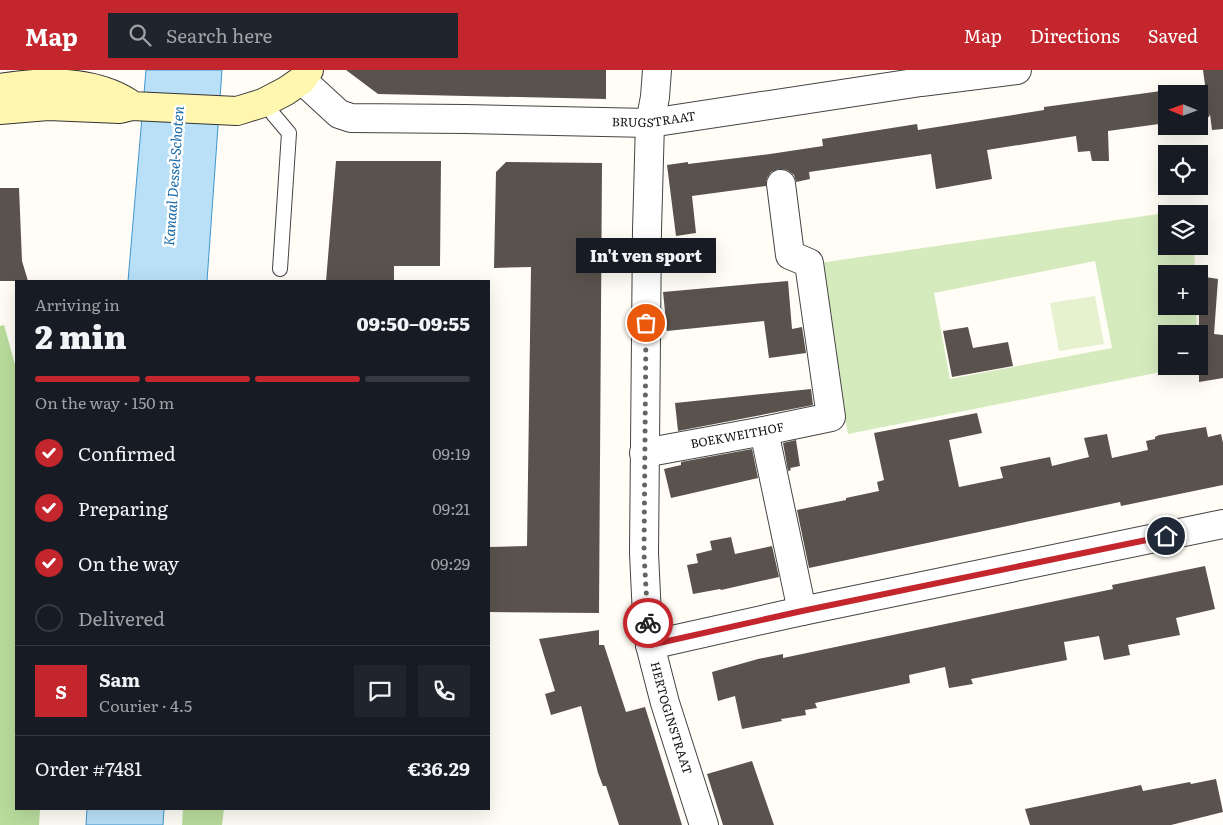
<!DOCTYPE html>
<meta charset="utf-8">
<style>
body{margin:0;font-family:Literata,serif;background:#20242c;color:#f1f3f6;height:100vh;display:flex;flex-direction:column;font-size:19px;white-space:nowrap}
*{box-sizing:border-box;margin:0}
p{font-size:16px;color:#9ea1a6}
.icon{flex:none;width:28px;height:28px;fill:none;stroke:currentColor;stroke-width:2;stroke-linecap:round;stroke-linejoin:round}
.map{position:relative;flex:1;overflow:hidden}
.sheet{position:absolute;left:15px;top:210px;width:475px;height:530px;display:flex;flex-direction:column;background:#171b24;border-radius:0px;box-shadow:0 5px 20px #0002}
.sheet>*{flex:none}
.needle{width:32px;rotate:271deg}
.tools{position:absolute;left:1158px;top:15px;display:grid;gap:10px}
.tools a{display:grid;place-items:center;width:50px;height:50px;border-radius:0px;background:#171b24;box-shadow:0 5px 20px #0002;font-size:25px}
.pin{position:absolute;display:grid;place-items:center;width:42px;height:42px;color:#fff;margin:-21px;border:2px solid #fff;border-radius:50%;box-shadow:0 1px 5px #0007}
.courier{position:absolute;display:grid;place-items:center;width:50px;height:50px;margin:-25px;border:4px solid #c4262e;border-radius:50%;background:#fff;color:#222;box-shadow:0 1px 6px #0007}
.bubble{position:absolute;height:35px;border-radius:0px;background:#171b24;box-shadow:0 5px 20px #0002;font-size:16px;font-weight:800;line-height:35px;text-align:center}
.overview em{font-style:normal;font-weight:800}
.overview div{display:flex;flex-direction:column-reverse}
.overview{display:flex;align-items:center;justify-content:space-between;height:85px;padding:0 20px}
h1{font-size:32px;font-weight:800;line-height:38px}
.bar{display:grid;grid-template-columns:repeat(4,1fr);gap:8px 5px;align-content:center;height:60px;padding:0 20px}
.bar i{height:6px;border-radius:4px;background:#363941}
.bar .active{background:#c4262e}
.bar p{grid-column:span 4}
.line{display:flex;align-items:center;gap:12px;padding:0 20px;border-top:1px solid #363941}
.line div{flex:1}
.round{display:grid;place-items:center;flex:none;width:52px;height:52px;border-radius:0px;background:#20242c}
ol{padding:0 20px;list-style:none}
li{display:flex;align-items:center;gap:15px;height:55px}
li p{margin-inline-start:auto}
li .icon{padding:5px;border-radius:50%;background:#c4262e;color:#fff;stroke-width:4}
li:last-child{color:#9ea1a6}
li i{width:28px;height:28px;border:2px solid #363941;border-radius:50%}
header{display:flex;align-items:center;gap:30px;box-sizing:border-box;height:70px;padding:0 25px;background:#c4262e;color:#fff}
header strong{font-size:24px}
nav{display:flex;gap:28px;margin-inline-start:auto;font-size:18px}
.search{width:350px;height:45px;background:#20242c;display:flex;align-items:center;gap:12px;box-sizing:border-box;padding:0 18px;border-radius:0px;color:#9ea1a6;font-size:19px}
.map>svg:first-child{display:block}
.green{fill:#d5ebbd;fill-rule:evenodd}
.forest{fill:#b9dc9c}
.pitch{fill:#e6f2cf}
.water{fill:#b9e0f7;stroke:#3f96cf}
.building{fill:#5a524d}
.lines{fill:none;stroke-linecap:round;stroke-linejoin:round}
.lane-casing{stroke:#444;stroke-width:16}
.street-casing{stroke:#444;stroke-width:30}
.secondary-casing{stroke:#333;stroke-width:30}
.lane{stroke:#fff;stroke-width:14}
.street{stroke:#fff;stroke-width:28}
.secondary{stroke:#fff6b0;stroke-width:28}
.done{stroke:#646461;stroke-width:5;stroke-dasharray:0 9}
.route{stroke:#c4262e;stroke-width:6}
.labels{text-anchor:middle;stroke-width:5;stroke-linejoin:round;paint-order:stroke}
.street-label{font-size:12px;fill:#111;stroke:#fff}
.water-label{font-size:14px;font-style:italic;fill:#1768a6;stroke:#fff}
</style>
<header>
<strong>Map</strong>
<div class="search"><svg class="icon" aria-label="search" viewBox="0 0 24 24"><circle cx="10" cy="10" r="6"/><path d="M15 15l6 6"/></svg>Search here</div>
<nav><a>Map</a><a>Directions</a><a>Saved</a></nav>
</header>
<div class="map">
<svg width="1223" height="755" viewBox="0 0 1223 755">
<rect width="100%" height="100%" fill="#fffdf5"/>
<path class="green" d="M1193,139V144H1166V176H1194L1195,204H1166V236H1196L1197,264H1166V296H1191L848,364L819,193ZM1095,191L1112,278L950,309L934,223Z"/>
<path class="forest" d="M4,255L16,298V739H40L39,755H0V256Z
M183,739H224L222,755H182Z"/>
<path class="pitch" d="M1095,226L1104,274L1059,281L1050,233Z"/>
<path class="water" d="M146,0H222L207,211H128Z
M87,739H164L163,755H86Z"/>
<path class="building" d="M346,0H606V29L378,24Z
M1203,0H1223V59L1212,60L1210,44L1209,47L1199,49V24H1166V53L1108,61L1109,91H1092L1090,81L1078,82L1076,66L987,80L992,109L936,119L931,84L809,102L810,109L796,112L794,105L787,100L779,99L771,102L767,108L766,116L692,126L696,163L676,166L667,95L688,92V94L770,84L823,76L822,69L917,54L918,60L1044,40V37L1205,15Z
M336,91H441L440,196H394V211H326Z
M506,92L602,93L599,543L489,542V477L527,476L531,197L494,198L496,102Z
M0,118H19L22,191L28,211H0Z
M1199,206L1218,209L1214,264L1223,265V308L1199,312Z
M788,211L792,259L802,257L806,283L769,288L764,251L667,261L663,222Z
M968,257L973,278L1008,272L1013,296L952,307L943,261Z
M811,319L813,335L678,361L675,333Z
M977,343L982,363L949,370L959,417L1003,408L1000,397L1050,387L1052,396L1089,387L1084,368L1107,364L1112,388L1148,380L1146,371L1155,369V367L1159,365L1206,357L1208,367L1221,364L1223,373V415L1121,436L1120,432L809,498L797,440L846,430V428L879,421L877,412L884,410L874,363Z
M796,370L800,396L790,398L791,400L788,401L783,373Z
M752,379L758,408L671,428L664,399L681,395V392Z
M731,467L735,484L772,476L779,507L721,520L720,519L693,524L687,495L698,493L696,484L712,480L710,471Z
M1205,496L1215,539L1176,548L1180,565L1128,575L1130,585L1104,590L1099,566L1064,572L1067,590L971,609L973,614L949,618L945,597L909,605L910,613L815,633L817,638L805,640L806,645L781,649L782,651L742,659L735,626L718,631L712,602L758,589L783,584V588L1113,519L1112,515Z
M599,560V575H604L626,642L645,637L682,755H619L606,716H603L598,703L581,636L551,645L545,624L555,621L539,569Z
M752,691L774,755H723L707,704Z
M1216,709L1223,742L1171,755H1030L1025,739L1141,715L1143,721L1190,712L1191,714Z"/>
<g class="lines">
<g class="lane-casing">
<path id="lane" d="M273,44L289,63L280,199"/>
</g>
<g class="street-casing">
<g id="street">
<path id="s1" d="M657,0L655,27L650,53L647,160L644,483L647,546L650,575L665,633L704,755"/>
<path id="s2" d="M302,10L339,44L351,48L465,49L650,53L921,12L1017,0"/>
<path d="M764,361L802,541"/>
<path id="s3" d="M644,383L764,361L831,347L809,193L790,185L781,114"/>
<path d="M650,575L802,541L1223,454"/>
</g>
</g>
<g class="secondary-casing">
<path id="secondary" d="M0,18C42,11 92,9 129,33
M0,40L48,36L120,39L132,36L237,41L263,33L286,21L302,10L309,0"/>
</g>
<use href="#lane" class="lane"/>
<use href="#street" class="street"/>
<use href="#secondary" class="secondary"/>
</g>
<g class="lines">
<path class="done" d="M646,253L644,484L648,553"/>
<path class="route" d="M648,553L650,575L802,541L1166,466"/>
</g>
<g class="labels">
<g class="street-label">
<text dy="4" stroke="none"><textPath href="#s2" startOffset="366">BRUGSTRAAT</textPath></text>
<text dy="4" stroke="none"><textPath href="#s3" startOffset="95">BOEKWEITHOF</textPath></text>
<text dy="4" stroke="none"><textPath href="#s1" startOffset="652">HERTOGINSTRAAT</textPath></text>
</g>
<g class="water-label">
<text transform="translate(174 106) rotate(-86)" y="5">Kanaal Dessel-Schoten</text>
</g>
</g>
</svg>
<div class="tools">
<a><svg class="needle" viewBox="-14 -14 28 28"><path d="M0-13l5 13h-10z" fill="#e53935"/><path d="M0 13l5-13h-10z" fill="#9ea1a6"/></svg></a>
<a><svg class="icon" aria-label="locate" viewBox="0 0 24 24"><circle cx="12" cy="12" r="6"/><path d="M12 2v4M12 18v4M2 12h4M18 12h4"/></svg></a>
<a><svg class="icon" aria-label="layers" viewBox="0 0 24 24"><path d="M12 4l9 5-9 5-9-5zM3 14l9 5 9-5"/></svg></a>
<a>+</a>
<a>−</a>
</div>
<div class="pin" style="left:646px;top:253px;background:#ea580c"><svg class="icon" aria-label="bag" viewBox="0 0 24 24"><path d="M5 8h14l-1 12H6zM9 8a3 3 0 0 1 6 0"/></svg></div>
<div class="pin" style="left:1166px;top:466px;background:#1f2937"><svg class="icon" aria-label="home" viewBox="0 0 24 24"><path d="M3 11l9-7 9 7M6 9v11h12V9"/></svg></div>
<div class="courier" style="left:648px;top:553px"><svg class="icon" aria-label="bike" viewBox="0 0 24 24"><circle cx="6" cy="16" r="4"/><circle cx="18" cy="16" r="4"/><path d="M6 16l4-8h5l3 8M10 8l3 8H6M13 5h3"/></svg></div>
<div class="bubble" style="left:576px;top:168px;width:140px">In't ven sport</div>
<section class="sheet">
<div class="overview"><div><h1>2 min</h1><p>Arriving in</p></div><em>09:50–09:55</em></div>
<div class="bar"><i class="active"></i><i class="active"></i><i class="active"></i><i></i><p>On the way · 150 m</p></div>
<ol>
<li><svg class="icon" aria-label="check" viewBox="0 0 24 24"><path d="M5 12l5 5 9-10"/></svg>Confirmed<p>09:19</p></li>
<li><svg class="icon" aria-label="check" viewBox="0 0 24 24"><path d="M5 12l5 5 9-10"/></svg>Preparing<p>09:21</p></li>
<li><svg class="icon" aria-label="check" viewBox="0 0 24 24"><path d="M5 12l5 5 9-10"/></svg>On the way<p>09:29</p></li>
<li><i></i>Delivered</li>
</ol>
<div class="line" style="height:90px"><b class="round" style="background:#c4262e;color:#fff">S</b><div><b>Sam</b><p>Courier · 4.5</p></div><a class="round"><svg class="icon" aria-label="chat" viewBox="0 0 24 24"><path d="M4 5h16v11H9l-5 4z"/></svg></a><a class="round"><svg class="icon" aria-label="phone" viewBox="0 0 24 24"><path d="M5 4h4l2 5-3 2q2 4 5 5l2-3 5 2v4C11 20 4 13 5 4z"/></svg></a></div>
<div class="line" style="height:65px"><div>Order #7481</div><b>€36.29</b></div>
</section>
</div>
